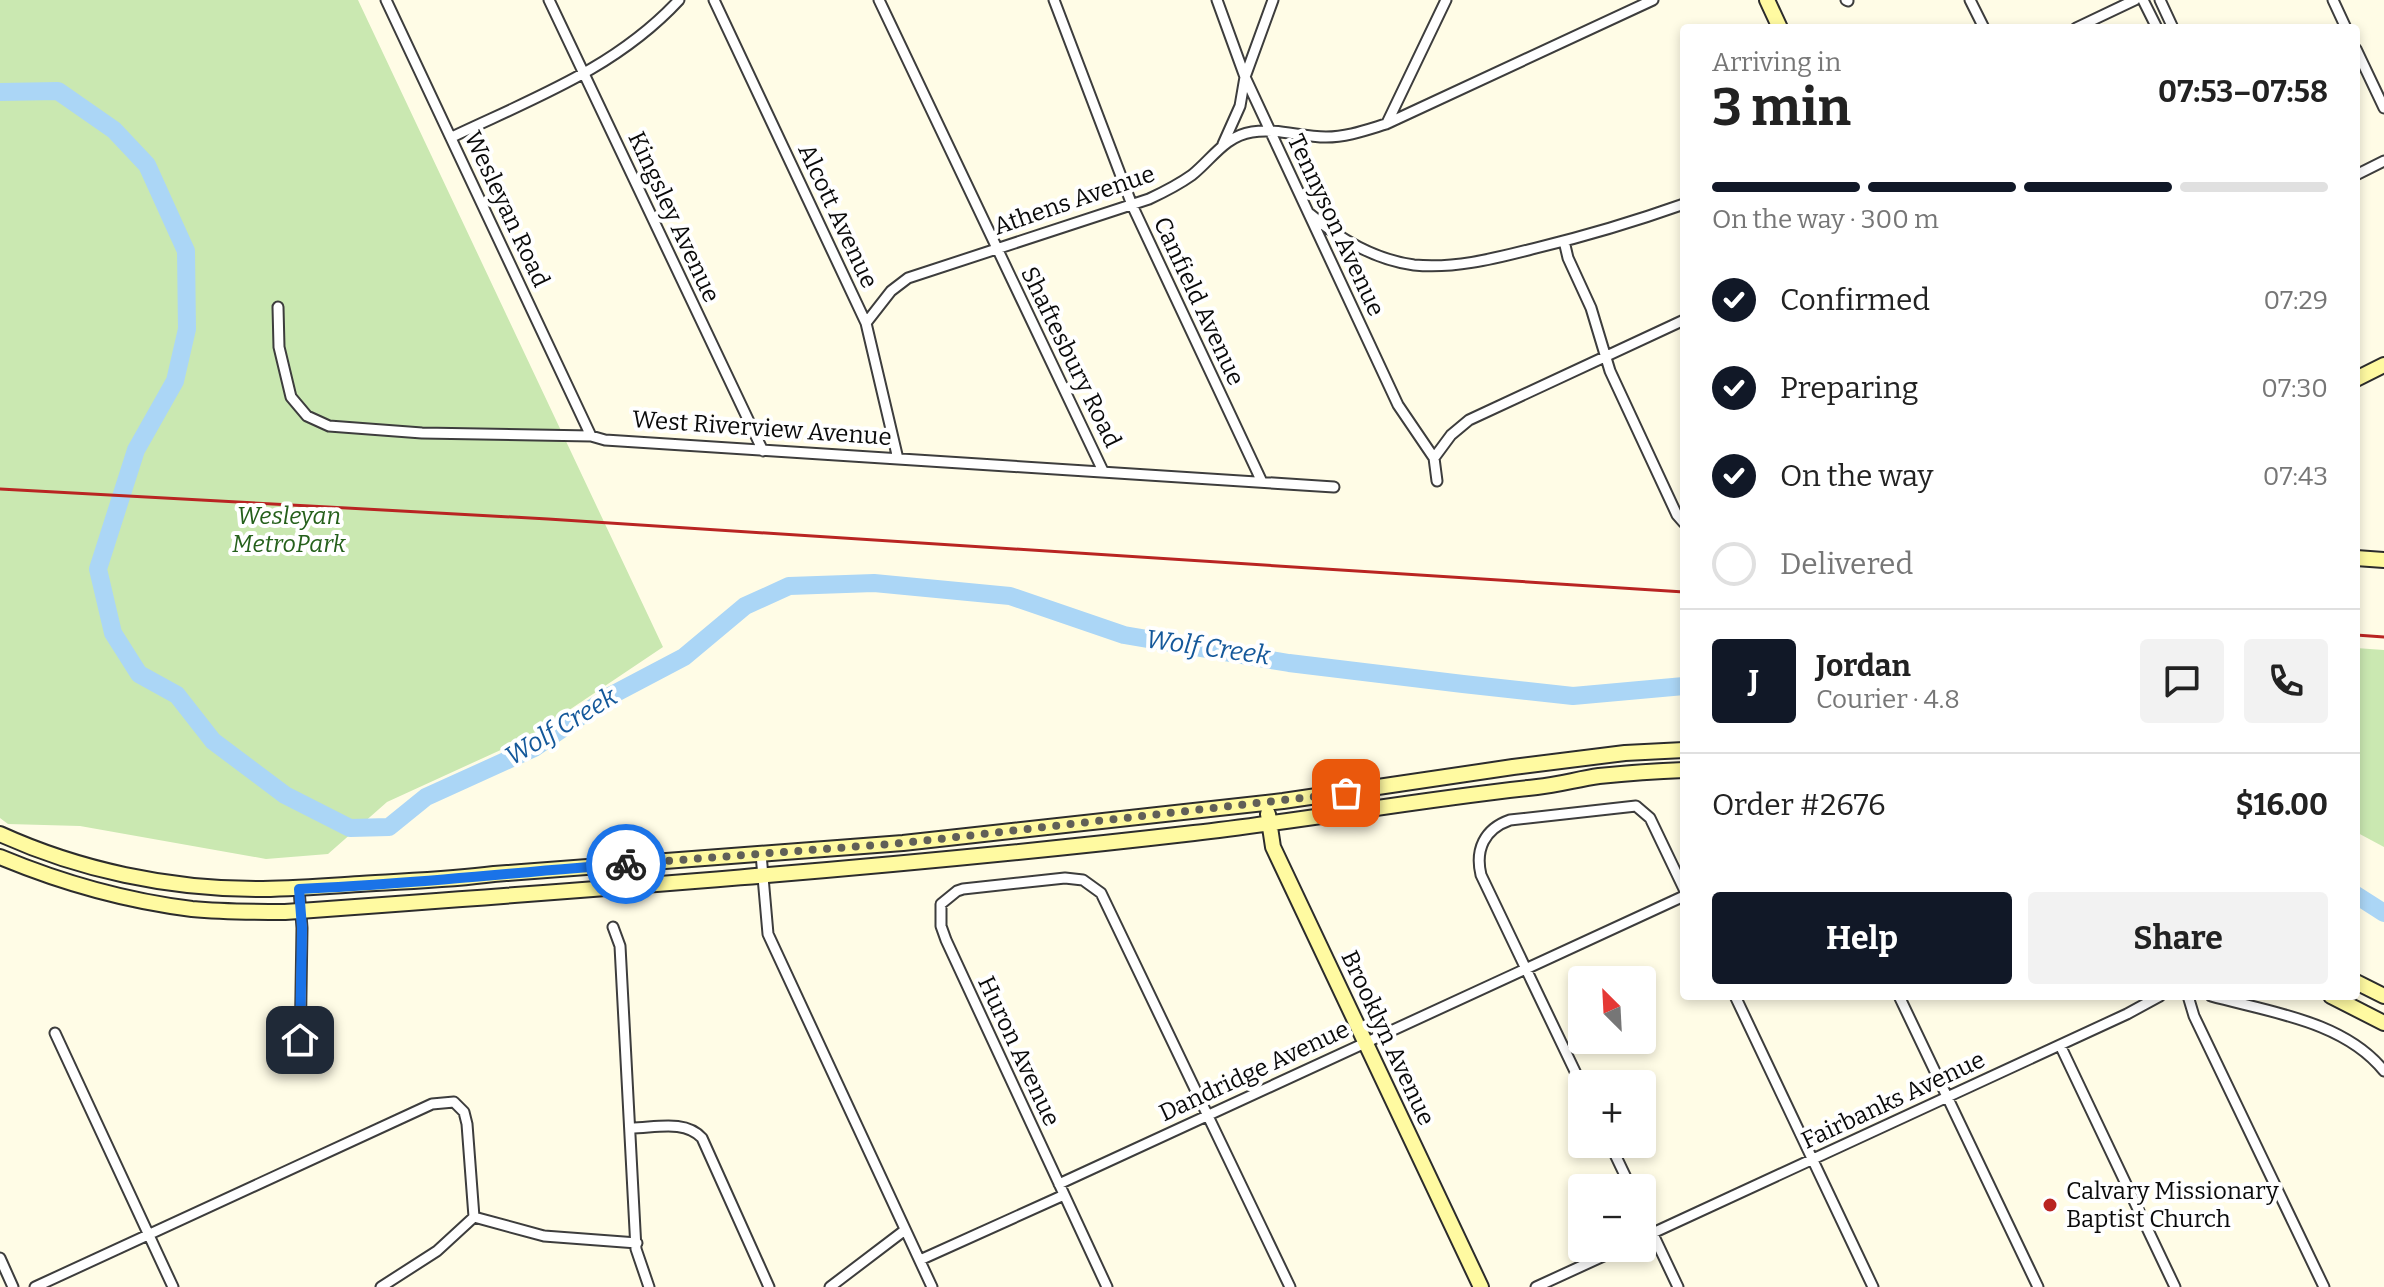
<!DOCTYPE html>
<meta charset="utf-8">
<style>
body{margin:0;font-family:Bitter,serif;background:#f2f2f2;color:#222;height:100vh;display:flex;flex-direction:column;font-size:30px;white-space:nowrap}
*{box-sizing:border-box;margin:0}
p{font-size:26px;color:#767676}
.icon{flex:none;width:44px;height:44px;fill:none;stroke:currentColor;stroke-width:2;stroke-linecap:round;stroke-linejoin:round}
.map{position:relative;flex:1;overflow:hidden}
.drawer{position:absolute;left:1680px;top:24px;width:680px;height:976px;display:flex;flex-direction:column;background:#fff;border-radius:8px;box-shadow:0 4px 12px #0003}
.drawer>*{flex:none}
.needle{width:52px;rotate:336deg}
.tools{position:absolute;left:1568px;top:966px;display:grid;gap:16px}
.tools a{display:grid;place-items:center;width:88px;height:88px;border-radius:8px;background:#fff;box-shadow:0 4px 12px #0003;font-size:40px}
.pin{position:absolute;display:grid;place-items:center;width:68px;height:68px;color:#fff;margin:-34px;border-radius:16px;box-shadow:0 4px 12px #0006}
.courier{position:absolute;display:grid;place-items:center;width:80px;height:80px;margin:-40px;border:6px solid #1a73e8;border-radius:50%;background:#fff;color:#222;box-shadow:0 2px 10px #0007}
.headline em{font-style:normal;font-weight:700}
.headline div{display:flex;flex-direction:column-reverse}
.headline{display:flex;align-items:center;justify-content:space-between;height:136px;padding:0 32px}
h1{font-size:52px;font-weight:700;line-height:60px}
.bar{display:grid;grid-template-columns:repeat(4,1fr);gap:12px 8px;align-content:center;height:96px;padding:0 32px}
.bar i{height:10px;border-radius:6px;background:#e0e0e0}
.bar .current{background:#111827}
.bar p{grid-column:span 4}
.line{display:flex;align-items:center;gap:20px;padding:0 32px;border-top:2px solid #e0e0e0}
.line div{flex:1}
.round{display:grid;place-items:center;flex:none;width:84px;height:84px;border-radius:8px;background:#f2f2f2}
ol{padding:0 32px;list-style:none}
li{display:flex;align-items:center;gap:24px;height:88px}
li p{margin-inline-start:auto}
li .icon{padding:8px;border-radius:50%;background:#111827;color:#fff;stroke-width:4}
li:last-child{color:#767676}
li i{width:44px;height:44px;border:4px solid #e0e0e0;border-radius:50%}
.primary-button{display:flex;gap:16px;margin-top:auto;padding:16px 32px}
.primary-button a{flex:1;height:92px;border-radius:8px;background:#111827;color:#fff;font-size:32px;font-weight:700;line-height:92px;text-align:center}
.primary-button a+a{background:#f2f2f2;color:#222}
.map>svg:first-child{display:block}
.green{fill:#cae8b1}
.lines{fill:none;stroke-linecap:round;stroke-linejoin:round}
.river{stroke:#abd6f6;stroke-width:18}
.street-casing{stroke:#3d3d3d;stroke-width:13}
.secondary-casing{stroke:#2c2c2c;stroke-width:18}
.street{stroke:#fff;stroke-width:9}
.secondary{stroke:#fffaa1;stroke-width:14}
.rail{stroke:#b92422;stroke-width:3}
.done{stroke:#605f57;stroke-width:8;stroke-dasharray:0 14.4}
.route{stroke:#1a73e8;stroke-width:10}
.poi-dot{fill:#b92422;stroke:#fff;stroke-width:3}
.labels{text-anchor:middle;stroke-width:8;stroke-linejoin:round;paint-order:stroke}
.street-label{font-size:24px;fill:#0a0a0a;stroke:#fff}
.park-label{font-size:24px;font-style:italic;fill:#25601b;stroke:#fff}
.poi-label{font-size:24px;fill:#0a0a0a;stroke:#fff;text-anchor:start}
.water-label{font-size:26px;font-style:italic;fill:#14589a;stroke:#fff}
</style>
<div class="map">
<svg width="2384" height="1287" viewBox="0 0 2384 1287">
<rect width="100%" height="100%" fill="#fffce6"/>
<path class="green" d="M0,0H358L663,647L529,737L387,802L328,854L266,859L80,826L8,824L0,818Z
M2356,648L2384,650V847L2356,832Z"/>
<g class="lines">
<path class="river" d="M0,92L58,91L114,130L147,165L186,251L187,329L175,381L136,450L98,569L113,633L139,674L177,695L213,741L285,795L350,828L389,827L426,797L534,748L610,696L684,657L745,606L789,586L874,583L1010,596L1124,635L1289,663L1463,684L1573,696L1684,686
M2356,895L2384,913"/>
<g class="street-casing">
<path id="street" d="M386,0L591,436
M549,0L763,451
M714,0L866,323L898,459
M879,0L1103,471
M1054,0L1132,205L1262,482
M1217,0L1245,77L1398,405L1434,458
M1846,0L1848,1
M1970,0L1984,28
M2143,0L2157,28
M2160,0L2173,28
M2333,0L2346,28
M2076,28L2135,0
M2356,49L2384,108
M1387,123L1446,0
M452,137C534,98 616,68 679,0
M1223,144L1240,106L1245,77L1273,0
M2356,175L2384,161
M1310,214C1339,239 1376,260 1414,265C1456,269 1496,258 1536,248C1586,236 1636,221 1684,204
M1564,241L1568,258L1591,308L1610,371L1677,515L1684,523
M278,307L279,347L291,397L307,416L329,426L422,433L591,436L605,440L1334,487
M866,323L891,291L908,278L1149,199C1164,192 1178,185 1192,175C1212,159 1225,136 1252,132C1277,128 1301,137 1326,137C1347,137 1366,130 1386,124L1653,0
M1437,481L1434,458L1451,435L1469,420L1684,320
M761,854L768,934L932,1287
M299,889L302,928L300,1056
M613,927L620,946L636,1249L649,1287
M1735,996L1873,1287
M1899,996L2038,1287
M2188,996L2194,1016L2324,1287
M2211,996C2269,1012 2344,1021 2384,1071
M55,1033L173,1287
M2060,1045L2175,1287
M1582,1086L1481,875C1475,850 1484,829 1510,820L1636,806L1650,818L1684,889
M631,1128C654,1128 685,1119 702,1138L769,1287
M1610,1144L1631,1188
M1059,1184L1684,896
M1642,1211L1678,1287
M474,1217L544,1236L637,1243
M1642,1238L2127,1014L2160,996
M0,1258L13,1287
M920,1260L1064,1195
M35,1287L432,1104L454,1102L464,1112L467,1124L474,1217L437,1251L381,1287
M830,1287L905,1230
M1107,1287L946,940L941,926V904L957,891L963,889L1065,878L1083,880L1101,893L1290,1287
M1536,1287L1621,1248"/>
</g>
<g class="secondary-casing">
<path id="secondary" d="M1767,0L1780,28
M2356,379L2384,365
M2356,558L2384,560
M1268,814L1273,847L1481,1287
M0,834C79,870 169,889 256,889C291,889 325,886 360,884C405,881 449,880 494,874L903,843L1283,801L1513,767L1625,753L1684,750
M0,857C60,882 127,901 192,909C223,912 254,912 285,912C589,890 892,868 1194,833C1308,820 1422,799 1537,787C1558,785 1578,779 1599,776C1628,773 1656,771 1684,770
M2356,982L2384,996
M2331,996L2384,1023"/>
</g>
<use href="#street" class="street"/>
<use href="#secondary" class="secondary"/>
<path class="rail" d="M0,489L548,519L1684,592
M2356,635L2384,637"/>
</g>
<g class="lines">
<path class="done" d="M626,864L903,843L1346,793"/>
<path class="route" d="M300,1040L302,928L299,889C408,885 517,872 626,864"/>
</g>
<circle class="poi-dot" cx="2050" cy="1205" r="8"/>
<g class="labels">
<g class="street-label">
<text transform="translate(1074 200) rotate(-19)" y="8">Athens Avenue</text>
<text transform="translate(507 209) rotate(65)" y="8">Wesleyan Road</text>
<text transform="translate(838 216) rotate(65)" y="8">Alcott Avenue</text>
<text transform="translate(674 217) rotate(65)" y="8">Kingsley Avenue</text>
<text transform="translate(1336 225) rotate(65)" y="8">Tennyson Avenue</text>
<text transform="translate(1199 301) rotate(65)" y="8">Canfield Avenue</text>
<text transform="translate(1071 357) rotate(64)" y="8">Shaftesbury Road</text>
<text transform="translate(762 428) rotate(4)" y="8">West Riverview Avenue</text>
<text transform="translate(1388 1038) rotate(65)" y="8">Brooklyn Avenue</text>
<text transform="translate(1019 1051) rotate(65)" y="8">Huron Avenue</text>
<text transform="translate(1254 1071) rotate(-25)" y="8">Dandridge Avenue</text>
<text transform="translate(1893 1100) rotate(-25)" y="8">Fairbanks Avenue</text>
</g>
<g class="park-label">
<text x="289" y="524">Wesleyan<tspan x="289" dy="28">MetroPark</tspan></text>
</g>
<g class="poi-label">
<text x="2066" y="1199">Calvary Missionary<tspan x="2066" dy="28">Baptist Church</tspan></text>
</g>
<g class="water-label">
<text transform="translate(1208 647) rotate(8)" y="9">Wolf Creek</text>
<text transform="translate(561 726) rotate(-31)" y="9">Wolf Creek</text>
</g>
</g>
</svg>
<div class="tools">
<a><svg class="needle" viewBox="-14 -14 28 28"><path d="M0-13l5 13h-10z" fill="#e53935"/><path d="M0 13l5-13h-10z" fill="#767676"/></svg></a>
<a>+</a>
<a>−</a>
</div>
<div class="pin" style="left:1346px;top:793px;background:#ea580c"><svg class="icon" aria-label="bag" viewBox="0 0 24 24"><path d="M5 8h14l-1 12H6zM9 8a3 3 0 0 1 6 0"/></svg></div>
<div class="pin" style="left:300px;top:1040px;background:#1f2937"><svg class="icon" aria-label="home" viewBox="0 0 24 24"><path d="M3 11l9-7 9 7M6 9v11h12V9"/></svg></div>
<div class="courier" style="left:626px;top:864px"><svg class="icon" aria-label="bike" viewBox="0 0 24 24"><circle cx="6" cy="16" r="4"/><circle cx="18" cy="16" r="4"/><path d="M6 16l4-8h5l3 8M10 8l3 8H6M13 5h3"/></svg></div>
<section class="drawer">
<div class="headline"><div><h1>3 min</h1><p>Arriving in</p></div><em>07:53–07:58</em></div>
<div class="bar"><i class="current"></i><i class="current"></i><i class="current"></i><i></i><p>On the way · 300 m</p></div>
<ol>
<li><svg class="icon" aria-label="check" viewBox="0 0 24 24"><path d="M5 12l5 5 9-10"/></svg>Confirmed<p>07:29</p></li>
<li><svg class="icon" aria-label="check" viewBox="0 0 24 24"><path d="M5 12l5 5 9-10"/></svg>Preparing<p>07:30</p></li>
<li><svg class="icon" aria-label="check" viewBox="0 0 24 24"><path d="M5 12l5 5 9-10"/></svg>On the way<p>07:43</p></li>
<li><i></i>Delivered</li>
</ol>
<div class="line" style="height:144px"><b class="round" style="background:#111827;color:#fff">J</b><div><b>Jordan</b><p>Courier · 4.8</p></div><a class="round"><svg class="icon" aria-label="chat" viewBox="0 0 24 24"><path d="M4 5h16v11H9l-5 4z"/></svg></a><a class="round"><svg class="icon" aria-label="phone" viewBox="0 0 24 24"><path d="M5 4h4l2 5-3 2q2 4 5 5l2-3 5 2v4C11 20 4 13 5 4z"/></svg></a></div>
<div class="line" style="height:104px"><div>Order #2676</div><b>$16.00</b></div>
<div class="primary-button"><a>Help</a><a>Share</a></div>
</section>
</div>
